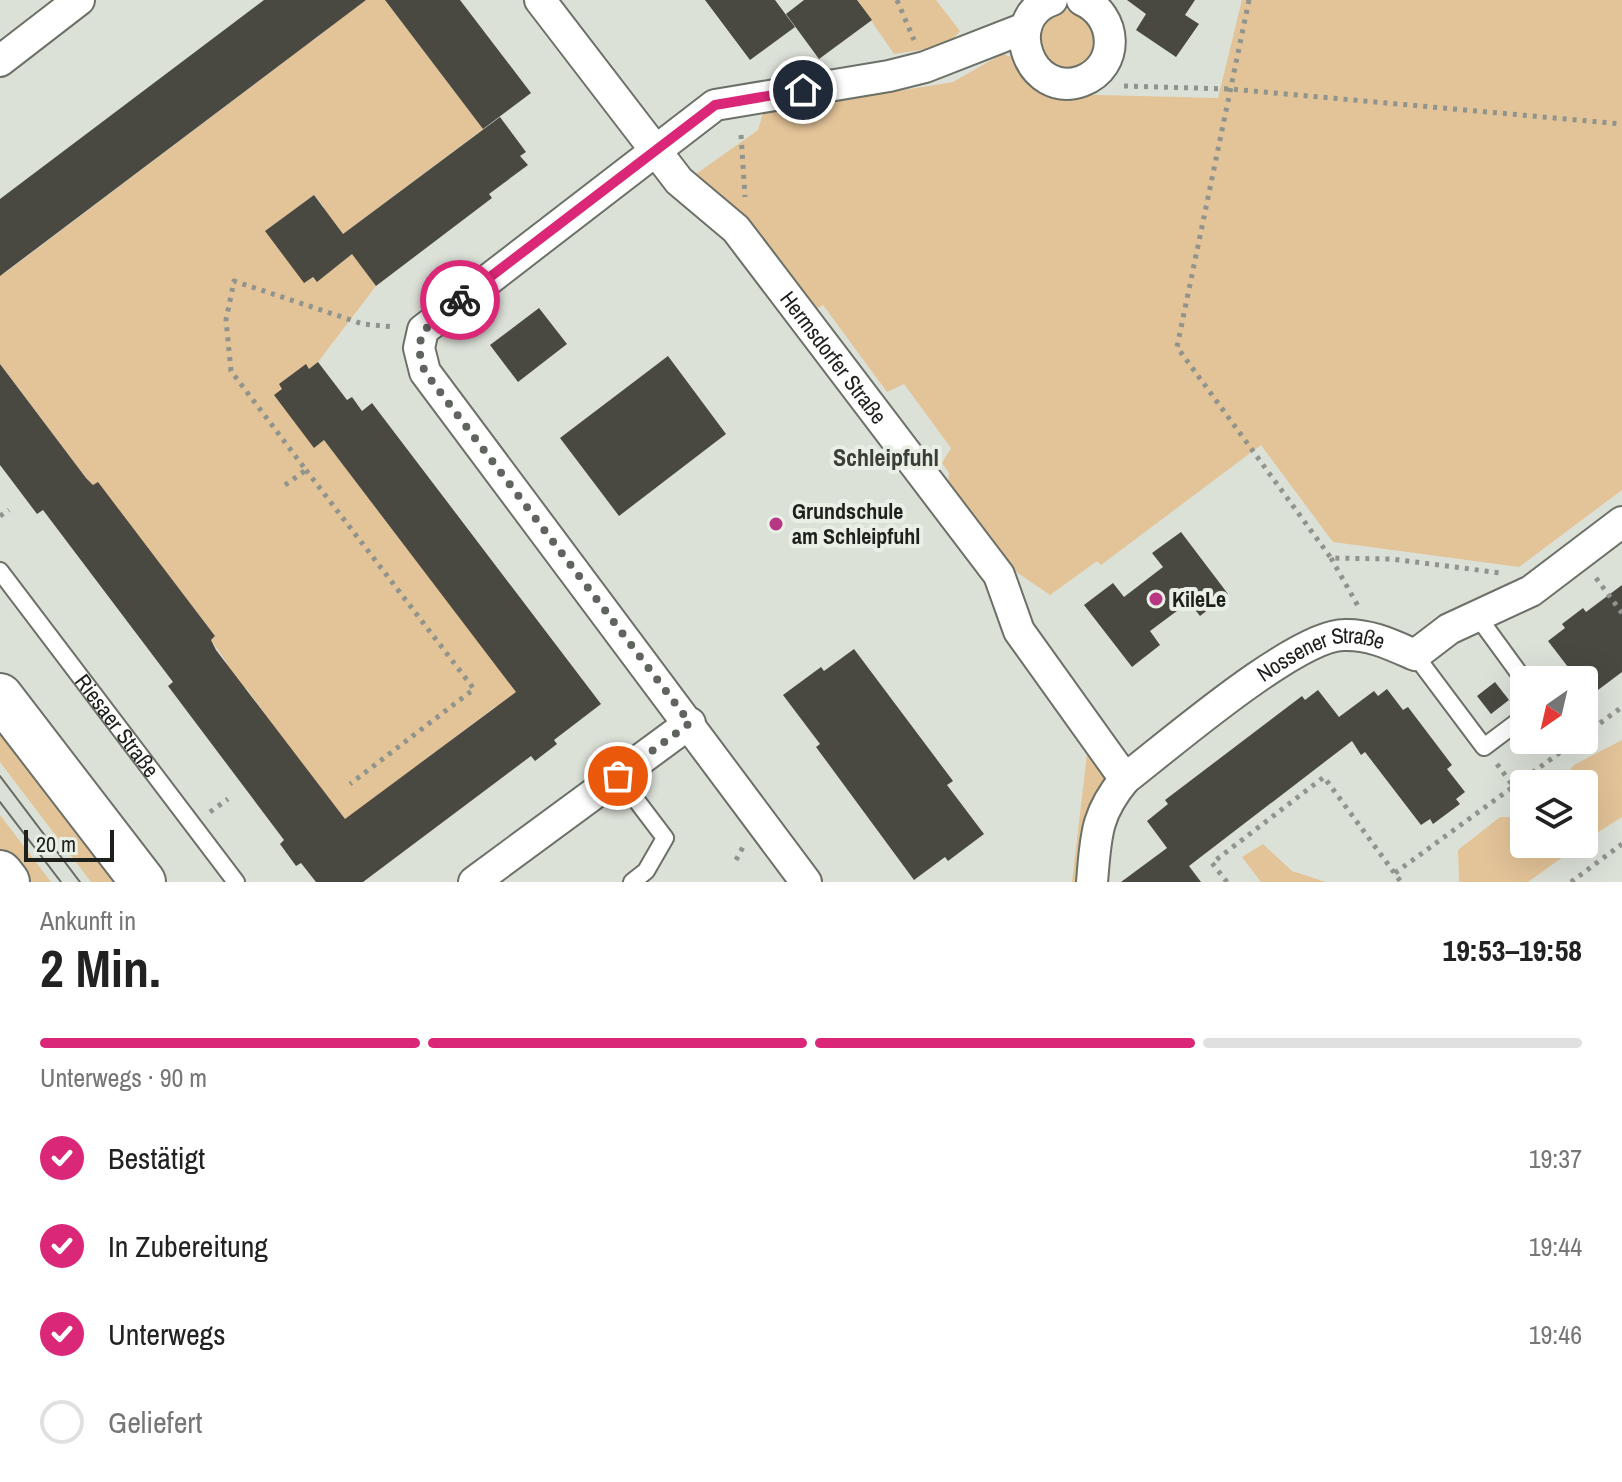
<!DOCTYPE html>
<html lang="de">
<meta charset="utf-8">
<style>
body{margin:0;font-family:"Archivo Narrow",sans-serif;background:#f2f2f2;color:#222;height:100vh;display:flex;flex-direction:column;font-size:30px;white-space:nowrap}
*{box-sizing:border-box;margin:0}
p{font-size:26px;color:#767676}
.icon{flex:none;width:44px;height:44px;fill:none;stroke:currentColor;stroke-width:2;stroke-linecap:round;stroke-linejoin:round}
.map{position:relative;height:882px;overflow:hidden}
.details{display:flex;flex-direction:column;background:#fff;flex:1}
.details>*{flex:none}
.needle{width:52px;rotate:214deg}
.fabs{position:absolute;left:1510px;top:666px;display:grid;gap:16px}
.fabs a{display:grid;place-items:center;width:88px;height:88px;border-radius:8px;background:#fff;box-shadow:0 8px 32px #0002;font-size:40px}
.scale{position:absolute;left:24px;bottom:20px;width:90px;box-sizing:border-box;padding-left:8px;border:4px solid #1e201c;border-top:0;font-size:22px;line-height:28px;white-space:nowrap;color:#1e201c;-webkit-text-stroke:6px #e9efe5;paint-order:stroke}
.pin{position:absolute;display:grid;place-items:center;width:68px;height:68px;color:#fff;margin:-34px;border:4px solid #fff;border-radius:50%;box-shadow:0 2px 8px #0007}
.courier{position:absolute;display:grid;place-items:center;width:80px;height:80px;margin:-40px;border:6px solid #db2777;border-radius:50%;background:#fff;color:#222;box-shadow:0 2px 10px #0007}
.headline em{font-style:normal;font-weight:800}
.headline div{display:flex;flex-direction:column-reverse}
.headline{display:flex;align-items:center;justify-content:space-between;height:136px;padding:0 40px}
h1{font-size:52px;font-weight:800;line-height:60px}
.bar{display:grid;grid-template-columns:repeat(4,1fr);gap:12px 8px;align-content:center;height:96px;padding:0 40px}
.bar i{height:10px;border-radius:6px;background:#e0e0e0}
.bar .active{background:#db2777}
.bar p{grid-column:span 4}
ol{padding:0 40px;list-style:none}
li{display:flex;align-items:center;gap:24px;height:88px}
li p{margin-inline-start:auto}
li .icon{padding:8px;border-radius:50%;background:#db2777;color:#fff;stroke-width:4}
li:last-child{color:#767676}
li i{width:44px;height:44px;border:4px solid #e0e0e0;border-radius:50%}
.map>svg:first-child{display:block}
.green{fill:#e3c398}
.building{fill:#4a4941}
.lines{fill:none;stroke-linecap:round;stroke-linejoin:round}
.service-casing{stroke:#6c7168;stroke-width:20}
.minor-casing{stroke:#6c7168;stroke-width:34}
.secondary-casing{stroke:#6c7168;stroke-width:48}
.path{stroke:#90948d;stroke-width:5;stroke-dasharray:4 6;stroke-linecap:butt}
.service{stroke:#fff;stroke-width:16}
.minor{stroke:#fff;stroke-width:30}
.secondary{stroke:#fff;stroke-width:44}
.tram{stroke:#676b65;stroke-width:2}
.done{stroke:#60645e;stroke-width:8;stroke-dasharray:0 14.4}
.route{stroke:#db2777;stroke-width:10}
.poi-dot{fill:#b83782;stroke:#e9efe5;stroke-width:3}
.labels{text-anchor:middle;stroke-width:8;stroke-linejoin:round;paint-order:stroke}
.street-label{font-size:22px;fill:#1e201c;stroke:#e9efe5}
.poi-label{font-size:22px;font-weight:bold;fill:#1e201c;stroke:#e9efe5;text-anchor:start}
.neighbourhood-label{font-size:24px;font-weight:bold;fill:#3a3e37;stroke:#e9efe5}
</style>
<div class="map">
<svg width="1622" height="882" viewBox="0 0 1622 882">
<rect width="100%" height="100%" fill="#dce1d8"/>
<path class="green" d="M363,0H385L483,129L339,237L319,211L324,207L314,195L265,231L316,281L342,262L349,249L376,286L318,362L324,440L520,696L498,712L495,707L341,823L261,718L265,714L246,688L240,691L222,667L227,663L211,640L215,636L98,483L93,485L86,478L0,364V269L5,273L288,59L284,53L314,40Z
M857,0H936L960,31L946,46L894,54Z
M1242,0H1622V490L1519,567L1333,542L1261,445L1101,565L1097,561L1050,595L1015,571L948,482L949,473L942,463L951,448L904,384L887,392L823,305L816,309L750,222L696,174L758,130L763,113L953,82L1002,54L1012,57L1062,94L1218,98Z
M1039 39a29 29 0 1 1 58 0a29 29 0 1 1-58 0Z
M0,721L123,882H91L0,762Z
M1622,740V817L1584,841V784H1559L1574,765Z
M1087,754L1099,756L1109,780L1083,882H1072Z
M0,815L51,882H24L0,850Z
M1500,817L1524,818V844H1581L1528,882H1459L1458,850Z
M1263,844L1292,871L1326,882H1261L1242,857Z"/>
<path class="building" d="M264,0H366L0,276V199Z
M385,0H460L531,93L483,129Z
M705,0H775L795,27L750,60Z
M804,0H857L872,20L819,59L786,14Z
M1127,0H1195L1185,15L1199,24L1176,57L1136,30L1146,14Z
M500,117L526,152L520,156L528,165L489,194L492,198L376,286L352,254L317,282L313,277L304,283L265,231L314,195L343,234Z
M539,308L567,344L518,382L490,345Z
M668,356L726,434L619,516L560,438Z
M318,362L347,400L352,397L362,411L372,403L601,704L554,740L557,744L535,761L531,756L363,882H316L301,863L296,866L280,844L284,840L168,686L173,682L43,510L37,514L0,465V364L86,478L93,485L98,482L215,636L211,640L216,650L345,819L516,692L324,440L314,448L274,395L282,389L279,384L306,364L309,369Z
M1181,532L1228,594L1200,616L1189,602L1150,631L1160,645L1132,667L1084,605L1113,583L1124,597L1163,567L1152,553Z
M1622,585V672L1590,696L1584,688V680H1578L1548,641L1565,628L1562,624L1583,608L1586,612Z
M854,649L953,781L947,785L984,834L948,861L945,857L914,880L816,747L820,744L783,695L821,667L824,671Z
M1495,682L1509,700L1491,714L1477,696Z
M1387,689L1403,710L1408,707L1452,765L1447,769L1465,792L1456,799L1460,804L1433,824L1430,819L1421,825L1365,752L1361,755L1352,741L1189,866L1201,882H1121L1167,848L1147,821L1168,804L1165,800L1302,696L1305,700L1318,690L1339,717L1374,691L1378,696Z"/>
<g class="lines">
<g class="service-casing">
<g id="service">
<path id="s1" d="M0,571L236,882"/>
<path d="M1478,617L1524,680"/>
<path d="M1415,655L1484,747L1524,717"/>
<path d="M618,776L665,838L646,871L632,882"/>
</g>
</g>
<g class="minor-casing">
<g id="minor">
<path id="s2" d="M540,0L679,181L736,229L999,575L1019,631L1125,779"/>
<path d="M1052,0C1000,18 1030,100 1082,81C1121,66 1117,15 1082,0"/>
<path d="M0,61L79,0"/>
<path d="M474,882L690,723"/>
<path d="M806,882L425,372L419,348L423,330L715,105L889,76L925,67L1025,28"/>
<path id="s3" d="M1092,882C1096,837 1095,815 1125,779C1168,746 1296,635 1344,635C1370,634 1392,645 1415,655L1449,629L1531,591L1622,522"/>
</g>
</g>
<g class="secondary-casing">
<path id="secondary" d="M0,696L143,882
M0,873L7,882"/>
</g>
<path class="path" d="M897,0L914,40
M1249,0L1177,347L1331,558L1392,559L1501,573
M1124,86L1230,89L1622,124
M741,135L745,197
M306,470L474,689L350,784
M285,485L306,470L231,371L226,320L234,281L363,324L394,327
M0,516L9,510
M1331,558L1358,606
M1596,578L1622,613
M1584,735L1622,707
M1497,764L1513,786
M210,812L228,799
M736,860L743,847
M1395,873L1577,740
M1227,882L1212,863L1324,777L1401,882
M1571,882L1622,844"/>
<use href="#service" class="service"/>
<use href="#minor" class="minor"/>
<use href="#secondary" class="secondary"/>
<path class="tram" d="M0,776L80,882
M0,802L61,882"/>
</g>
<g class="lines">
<path class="done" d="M460,300C431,323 409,332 425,372L690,723L618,776"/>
<path class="route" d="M460,300L715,105L803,90"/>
</g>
<g class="poi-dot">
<circle cx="776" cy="524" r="8"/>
<circle cx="1156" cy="599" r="8"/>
</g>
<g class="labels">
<g class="street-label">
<text dy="8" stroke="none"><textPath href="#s2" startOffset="464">Hermsdorfer Straße</textPath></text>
<text dy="8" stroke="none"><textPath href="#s3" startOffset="348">Nossener Straße</textPath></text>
<text dy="8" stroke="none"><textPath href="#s1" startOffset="194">Riesaer Straße</textPath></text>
</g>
<g class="poi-label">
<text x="792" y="519">Grundschule<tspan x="792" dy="25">am Schleipfuhl</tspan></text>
<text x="1172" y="607">KileLe</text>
</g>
<g class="neighbourhood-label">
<text x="886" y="466">Schleipfuhl</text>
</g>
</g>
</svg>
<div class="fabs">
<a><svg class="needle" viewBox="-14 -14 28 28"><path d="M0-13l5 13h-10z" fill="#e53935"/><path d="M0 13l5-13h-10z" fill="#767676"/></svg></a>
<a><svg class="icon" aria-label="layers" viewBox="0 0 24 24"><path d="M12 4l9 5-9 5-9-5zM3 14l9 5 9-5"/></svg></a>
</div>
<div class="scale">20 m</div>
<div class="pin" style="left:618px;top:776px;background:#ea580c"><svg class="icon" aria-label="bag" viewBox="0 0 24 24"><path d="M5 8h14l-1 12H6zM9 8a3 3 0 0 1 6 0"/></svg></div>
<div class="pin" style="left:803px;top:90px;background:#1f2937"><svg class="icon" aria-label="home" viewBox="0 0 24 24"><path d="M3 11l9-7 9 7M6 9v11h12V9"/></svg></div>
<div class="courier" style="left:460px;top:300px"><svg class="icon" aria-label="bike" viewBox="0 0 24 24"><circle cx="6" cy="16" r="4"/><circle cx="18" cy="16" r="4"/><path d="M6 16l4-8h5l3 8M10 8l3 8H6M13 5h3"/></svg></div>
</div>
<section class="details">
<div class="headline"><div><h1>2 Min.</h1><p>Ankunft in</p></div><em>19:53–19:58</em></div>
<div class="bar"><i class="active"></i><i class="active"></i><i class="active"></i><i></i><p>Unterwegs · 90 m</p></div>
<ol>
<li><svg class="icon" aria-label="check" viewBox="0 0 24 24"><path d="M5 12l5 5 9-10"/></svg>Bestätigt<p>19:37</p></li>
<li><svg class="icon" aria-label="check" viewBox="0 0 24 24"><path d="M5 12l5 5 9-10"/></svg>In Zubereitung<p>19:44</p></li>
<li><svg class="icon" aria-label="check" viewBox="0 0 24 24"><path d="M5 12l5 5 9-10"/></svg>Unterwegs<p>19:46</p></li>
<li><i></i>Geliefert</li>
</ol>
</section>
